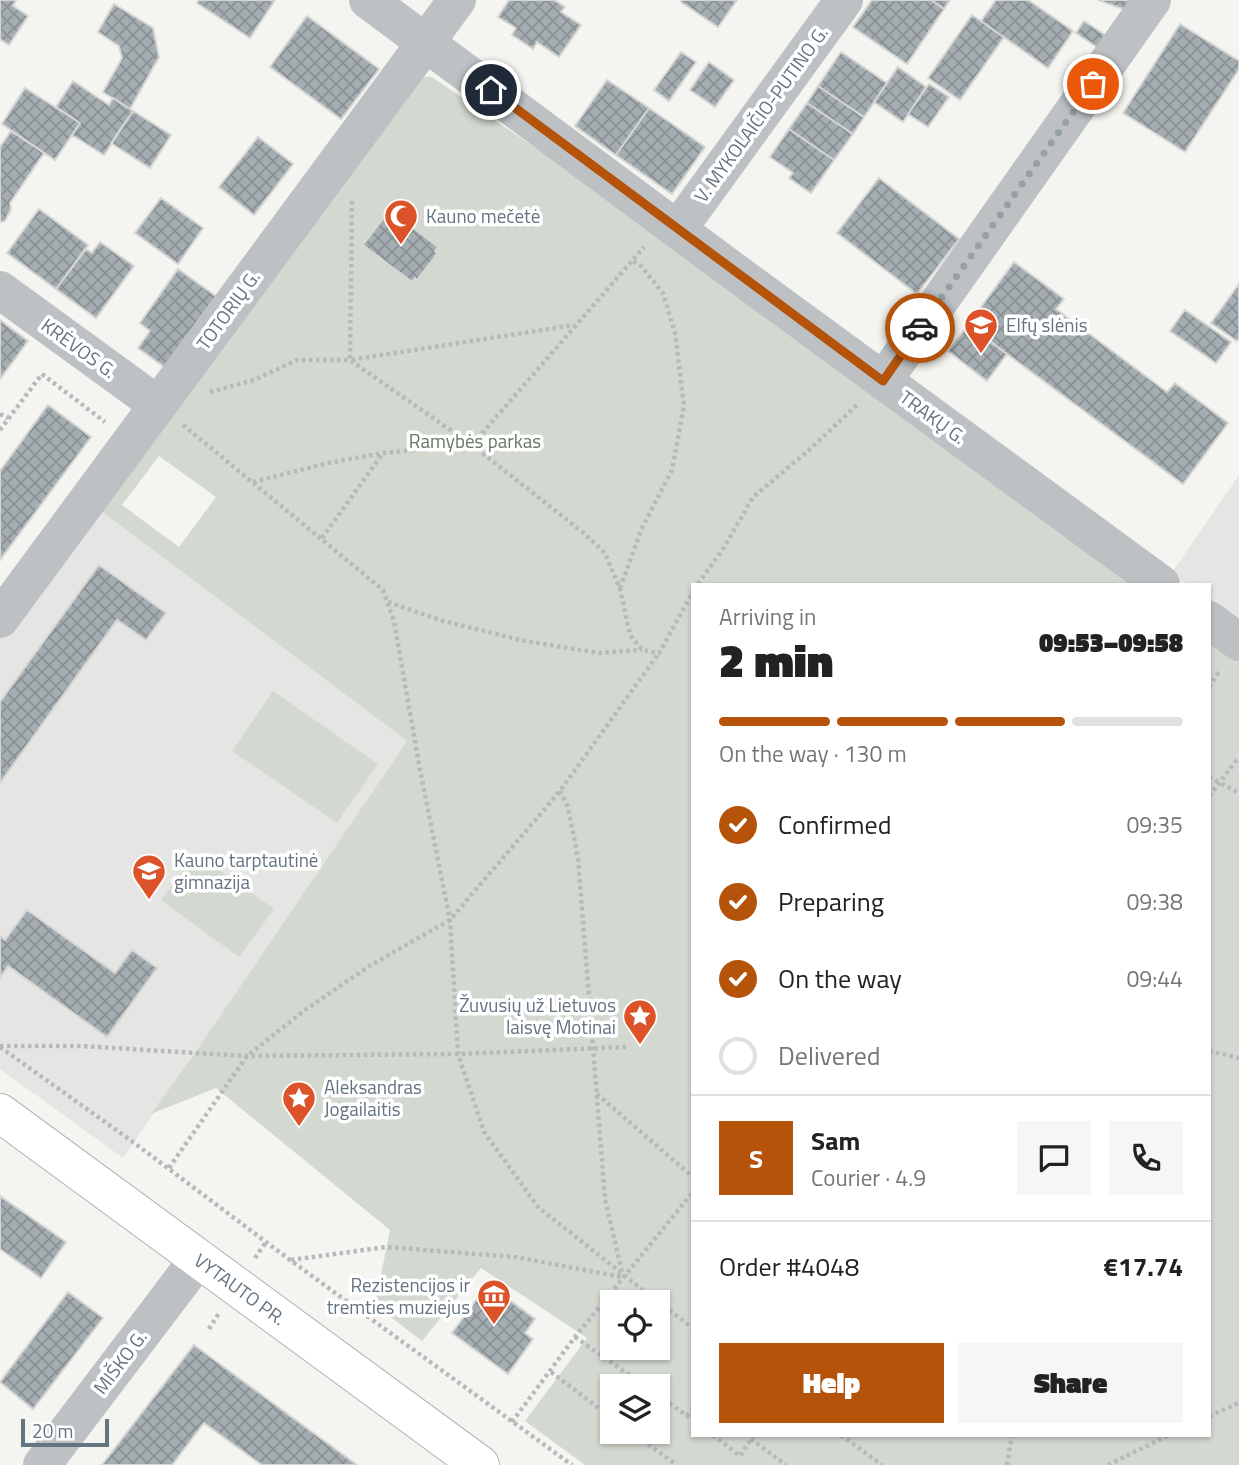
<!DOCTYPE html>
<meta charset="utf-8">
<style>
body{margin:0;font-family:"Titillium Web",sans-serif;background:#f6f6f6;color:#222;height:100vh;display:flex;flex-direction:column;font-size:26px;white-space:nowrap}
*{box-sizing:border-box;margin:0}
p{font-size:23px;color:#767676}
.icon{flex:none;width:38px;height:38px;fill:none;stroke:currentColor;stroke-width:2;stroke-linecap:round;stroke-linejoin:round}
.map{position:relative;flex:1;overflow:hidden}
.drawer{position:absolute;left:691px;top:583px;width:520px;height:854px;display:flex;flex-direction:column;background:#fff;border-radius:0px;box-shadow:0 2px 5px #0004}
.drawer>*{flex:none}
.tools{position:absolute;left:600px;top:1290px;display:grid;gap:14px}
.tools a{display:grid;place-items:center;width:70px;height:70px;border-radius:0px;background:#fff;box-shadow:0 2px 5px #0004;font-size:35px}
.scale{position:absolute;left:21px;bottom:18px;width:88px;box-sizing:border-box;padding-left:7px;border:4px solid #647480;border-top:0;font-size:19px;line-height:24px;white-space:nowrap;color:#647480;-webkit-text-stroke:5px #fff;paint-order:stroke}
.pin{position:absolute;display:grid;place-items:center;width:60px;height:60px;color:#fff;margin:-30px;border:4px solid #fff;border-radius:50%;box-shadow:0 2px 7px #0007}
.courier{position:absolute;display:grid;place-items:center;width:70px;height:70px;margin:-35px;border:5px solid #b45309;border-radius:50%;background:#fff;color:#222;box-shadow:0 2px 9px #0007}
.overview em{font-style:normal;font-weight:800}
.overview div{display:flex;flex-direction:column-reverse}
.overview{display:flex;align-items:center;justify-content:space-between;height:119px;padding:0 28px}
h1{font-size:46px;font-weight:800;line-height:52px}
.bar{display:grid;grid-template-columns:repeat(4,1fr);gap:10px 7px;align-content:center;height:84px;padding:0 28px}
.bar i{height:9px;border-radius:5px;background:#e0e0e0}
.bar .selected{background:#b45309}
.bar p{grid-column:span 4}
.line{display:flex;align-items:center;gap:18px;padding:0 28px;border-top:2px solid #e0e0e0}
.line div{flex:1}
.round{display:grid;place-items:center;flex:none;width:74px;height:74px;border-radius:0px;background:#f6f6f6}
ol{padding:0 28px;list-style:none}
li{display:flex;align-items:center;gap:21px;height:77px}
li p{margin-inline-start:auto}
li .icon{padding:7px;border-radius:50%;background:#b45309;color:#fff;stroke-width:4}
li:last-child{color:#767676}
li i{width:38px;height:38px;border:4px solid #e0e0e0;border-radius:50%}
.primary-button{display:flex;gap:14px;margin-top:auto;padding:14px 28px}
.primary-button a{flex:1;height:80px;border-radius:0px;background:#b45309;color:#fff;font-size:28px;font-weight:800;line-height:80px;text-align:center}
.primary-button a+a{background:#f6f6f6;color:#222}
.map>svg:first-child{display:block}
.built{fill:#e5e6e4}
.green{fill:#d3d9d0;fill-rule:evenodd}
.building{fill:url(#building-cross-hatch);stroke:#d5d5d3;stroke-width:2}
.lines{fill:none;stroke-linecap:round;stroke-linejoin:round}
.major-casing{stroke:#b0b5b8;stroke-width:40}
.path{stroke:#b7babc;stroke-width:4.5;stroke-dasharray:3.5 3.5;stroke-linecap:butt}
.minor{stroke:#bdc1c4;stroke-width:38}
.major{stroke:#fff;stroke-width:38}
.done{stroke:#96a1a7;stroke-width:7;stroke-dasharray:0 12.6}
.route{stroke:#b45309;stroke-width:9}
.labels{text-anchor:middle;stroke-width:7;stroke-linejoin:round;paint-order:stroke}
.street-label{font-size:19px;fill:#647480;stroke:#fff}
.poi-label{font-size:19px;fill:#647480;stroke:#fff;text-anchor:start}
.park-label{font-size:19px;fill:#677863;stroke:#fff}
</style>
<div class="map">
<svg width="1239" height="1465" viewBox="0 0 1239 1465">
<defs>
<pattern id="building-cross-hatch" width="8" height="8" patternUnits="userSpaceOnUse" patternTransform="scale(1.75)"><rect width="8" height="8" fill="#a4adb1"/><path d="M0 0l8 8M0 8l8-8" fill="none" stroke="#899195"/></pattern>
</defs>
<rect width="100%" height="100%" fill="#f4f4f0"/>
<path class="built" d="M1239,475V620L1209,600V584H1187L1171,574Z
M97,508L407,741L123,1158L0,1069V639Z"/>
<path class="green" d="M423,77H432L553,160L1137,584H693V1435H1209V637L1239,659V1465H585L525,1421L587,1338L481,1268L422,1341L375,1305L390,1230L216,1088L151,1114L190,1060L407,741L97,508ZM159,456L216,497L179,547L122,505ZM612,1302H658V1348H612ZM612,1386H658V1432H612Z
M273,691L378,764L337,823L232,751Z
M196,853L274,909L239,957L161,900Z"/>
<path class="building" d="M0,0H16L13,6L28,16L9,45L0,39Z
M199,0H275L250,38L197,3Z
M509,0H554L565,7L561,12L581,25L559,57L537,42L533,49L512,35L516,28L498,17Z
M682,0H737L718,27L681,2Z
M872,0H931L944,9L907,64L853,27Z
M931,0H950L944,9Z
M996,0H1028L1073,31L1048,68L981,21Z
M1098,0H1130L1126,10Z
M114,4L153,28L159,57L130,109L103,92L122,58L119,46L98,32Z
M972,15L1004,37L960,100L928,78Z
M307,16L379,69L341,119L270,67Z
M1084,21L1105,35L1097,47L1076,33Z
M1180,24L1239,61V69L1185,152L1123,113Z
M681,52L696,62L669,101L654,90Z
M841,52L887,83L864,117L818,86Z
M709,62L734,80L715,107L690,90Z
M898,67L926,87L903,122L874,102Z
M607,80L649,108L616,155L575,126Z
M73,81L109,105L113,98L133,111L104,155L72,135L80,123L56,107Z
M929,84L949,97L928,127L908,114Z
M818,86L864,117L853,134L807,103Z
M25,88L80,123L55,160L2,124Z
M807,103L853,134L834,160L789,129Z
M649,108L705,147L672,194L616,155Z
M133,111L171,135L150,168L111,143Z
M789,129L834,160L811,193L789,178L793,173L770,157Z
M11,131L44,153L10,203L11,209L5,221L0,222V147Z
M258,137L293,164L254,215L219,187Z
M879,178L959,239L917,294L837,233Z
M161,198L203,228L178,264L135,233Z
M39,209L88,245L56,289L7,253Z
M390,210L438,247L435,251L437,254L417,280L415,278L412,282L363,245Z
M100,242L134,266L96,318L56,289L86,249L92,253Z
M1014,262L1064,299L1056,309L1167,392L1175,383L1228,423L1183,484L968,325Z
M178,269L221,300L170,371L138,348L150,331L140,323Z
M1239,284V338L1237,341L1211,323Z
M1185,310L1231,342L1216,363L1170,331Z
M0,320L28,341L0,379Z
M968,325L1007,354L987,381L948,351Z
M48,405L91,437L0,560V471Z
M99,565L166,613L146,640L117,620L0,783V702Z
M27,910L115,973L132,950L157,968L107,1037L8,966L0,978V936L5,940Z
M0,1196L66,1242L41,1278L0,1249Z
M488,1284L535,1319L525,1333L533,1339L508,1374L452,1333Z
M68,1292L103,1318L33,1409L0,1382Z
M194,1345L357,1465H262L204,1423L172,1465H102Z"/>
<g class="lines">
<g class="major-casing">
<path id="major" d="M0,1113L480,1465"/>
</g>
<path class="path" d="M352,201L350,360L574,325
M210,392L254,380L297,360H350L472,445L585,534L605,553L620,589L630,635L642,650L659,653L693,592
M0,414L8,418
M183,425L383,590L394,621L420,770L450,920L458,1054L484,1132L538,1207L658,1302
M0,430L42,374L105,422
M253,482L328,463L383,453L472,445L644,247
M322,538L383,453
M698,584L725,546L753,497L808,451L858,404
M620,588L642,528L672,470L684,406L675,333L663,293L641,266L633,261
M388,602L443,621L525,641L599,653L642,650
M1209,687L1220,670
M1209,777L1239,793
M560,791L568,807L578,858L605,1199L623,1276
M1209,796L1239,757
M0,1046H80L247,1056L458,1054L626,1047
M0,1047L133,1142L290,1260L572,1465
M1209,1051L1239,1058
M597,1094L693,1177
M169,1168L247,1056L305,1010L371,965L450,920L560,791L659,653
M255,1258L266,1242
M291,1260L386,1247L515,1257L622,1277
M658,1302L693,1328
M209,1329L219,1313
M575,1337L645,1386
M551,1372L612,1418
M658,1395L693,1420
M687,1416L693,1408
M1209,1416L1239,1403
M512,1422L575,1337L693,1192
M631,1432L677,1465
M713,1435L740,1456L754,1435
M841,1435L882,1465
M751,1439L786,1465
M1007,1465L1012,1435
M1108,1465L1169,1435"/>
<path class="minor" d="M368,0L736,273L1161,584
M678,229L844,0
M0,290L158,405
M883,381L1152,0
M0,619L457,0
M1209,620L1239,642
M42,1465L199,1258"/>
<use href="#major" class="major"/>
</g>
<g class="lines">
<path class="done" d="M920,328L1093,84"/>
<path class="route" d="M491,90L883,381L920,328"/>
</g>
<defs>
<g id="mosque-pin" transform="scale(1.75)"><path d="M0 17L-7.5 6A9.5 9.5 0 1 1 7.5 6Z" fill="#dc5329" stroke="#fff"/><path d="M3.5-4.9A6 6 0 1 0 3.5 4.9A5 5 0 1 1 3.5-4.9Z" fill="#fff"/></g>
<g id="school-pin" transform="scale(1.75)"><path d="M0 17L-7.5 6A9.5 9.5 0 1 1 7.5 6Z" fill="#dc5329" stroke="#fff"/><path d="M0-5L7-2L0 1L-7-2ZM-4 1L0 2.5L4 1V4Q0 6-4 4Z" fill="#fff"/></g>
<g id="sight-pin" transform="scale(1.75)"><path d="M0 17L-7.5 6A9.5 9.5 0 1 1 7.5 6Z" fill="#dc5329" stroke="#fff"/><path d="M0-6L1.8-2.2L6-1.7L2.9 1.2L3.7 5.4L0 3.3L-3.7 5.4L-2.9 1.2L-6-1.7L-1.8-2.2Z" fill="#fff"/></g>
<g id="museum-pin" transform="scale(1.75)"><path d="M0 17L-7.5 6A9.5 9.5 0 1 1 7.5 6Z" fill="#dc5329" stroke="#fff"/><path d="M0-6L6-3V-2H-6V-3ZM-5-1h2V3h-2ZM-1-1h2V3h-2ZM3-1h2V3H3ZM-6 4H6V6H-6Z" fill="#fff"/></g>
</defs>
<g fill-rule="evenodd">
<use href="#mosque-pin" x="401" y="216"/>
<use href="#school-pin" x="981" y="325"/>
<use href="#school-pin" x="149" y="871"/>
<use href="#sight-pin" x="640" y="1016"/>
<use href="#sight-pin" x="299" y="1098"/>
<use href="#museum-pin" x="494" y="1296"/>
</g>
<g class="labels">
<g class="street-label">
<text transform="translate(761 114) rotate(-54)" y="7">V. MYKOLAIČIO-PUTINO G.</text>
<text transform="translate(228 310) rotate(-54)" y="7">TOTORIŲ G.</text>
<text transform="translate(79 348) rotate(36)" y="7">KRĖVOS G.</text>
<text transform="translate(933 417) rotate(36)" y="7">TRAKŲ G.</text>
<text transform="translate(240 1289) rotate(36)" y="7">VYTAUTO PR.</text>
<text transform="translate(120 1362) rotate(-53)" y="7">MIŠKO G.</text>
</g>
<g class="poi-label">
<text x="426" y="223">Kauno mečetė</text>
<text x="1006" y="332">Elfų slėnis</text>
<text x="174" y="867">Kauno tarptautinė<tspan x="174" dy="22">gimnazija</tspan></text>
<text x="616" y="1012" text-anchor="end">Žuvusių už Lietuvos<tspan x="616" dy="22">laisvę Motinai</tspan></text>
<text x="324" y="1094">Aleksandras<tspan x="324" dy="22">Jogailaitis</tspan></text>
<text x="470" y="1292" text-anchor="end">Rezistencijos ir<tspan x="470" dy="22">tremties muziejus</tspan></text>
</g>
<g class="park-label">
<text x="475" y="448">Ramybės parkas</text>
</g>
</g>
</svg>
<div class="tools">
<a><svg class="icon" aria-label="locate" viewBox="0 0 24 24"><circle cx="12" cy="12" r="6"/><path d="M12 2v4M12 18v4M2 12h4M18 12h4"/></svg></a>
<a><svg class="icon" aria-label="layers" viewBox="0 0 24 24"><path d="M12 4l9 5-9 5-9-5zM3 14l9 5 9-5"/></svg></a>
</div>
<div class="scale">20 m</div>
<div class="pin" style="left:1093px;top:84px;background:#ea580c"><svg class="icon" aria-label="bag" viewBox="0 0 24 24"><path d="M5 8h14l-1 12H6zM9 8a3 3 0 0 1 6 0"/></svg></div>
<div class="pin" style="left:491px;top:90px;background:#1f2937"><svg class="icon" aria-label="home" viewBox="0 0 24 24"><path d="M3 11l9-7 9 7M6 9v11h12V9"/></svg></div>
<div class="courier" style="left:920px;top:328px"><svg class="icon" aria-label="car" viewBox="0 0 24 24"><path d="M5 17H2v-5l4-1 3-4h7l3 4 3 1v5h-3M9 17h6M6 11h13"/><circle cx="7" cy="17" r="2"/><circle cx="17" cy="17" r="2"/></svg></div>
<section class="drawer">
<div class="overview"><div><h1>2 min</h1><p>Arriving in</p></div><em>09:53–09:58</em></div>
<div class="bar"><i class="selected"></i><i class="selected"></i><i class="selected"></i><i></i><p>On the way · 130 m</p></div>
<ol>
<li><svg class="icon" aria-label="check" viewBox="0 0 24 24"><path d="M5 12l5 5 9-10"/></svg>Confirmed<p>09:35</p></li>
<li><svg class="icon" aria-label="check" viewBox="0 0 24 24"><path d="M5 12l5 5 9-10"/></svg>Preparing<p>09:38</p></li>
<li><svg class="icon" aria-label="check" viewBox="0 0 24 24"><path d="M5 12l5 5 9-10"/></svg>On the way<p>09:44</p></li>
<li><i></i>Delivered</li>
</ol>
<div class="line" style="height:126px"><b class="round" style="background:#b45309;color:#fff">S</b><div><b>Sam</b><p>Courier · 4.9</p></div><a class="round"><svg class="icon" aria-label="chat" viewBox="0 0 24 24"><path d="M4 5h16v11H9l-5 4z"/></svg></a><a class="round"><svg class="icon" aria-label="phone" viewBox="0 0 24 24"><path d="M5 4h4l2 5-3 2q2 4 5 5l2-3 5 2v4C11 20 4 13 5 4z"/></svg></a></div>
<div class="line" style="height:91px"><div>Order #4048</div><b>€17.74</b></div>
<div class="primary-button"><a>Help</a><a>Share</a></div>
</section>
</div>
